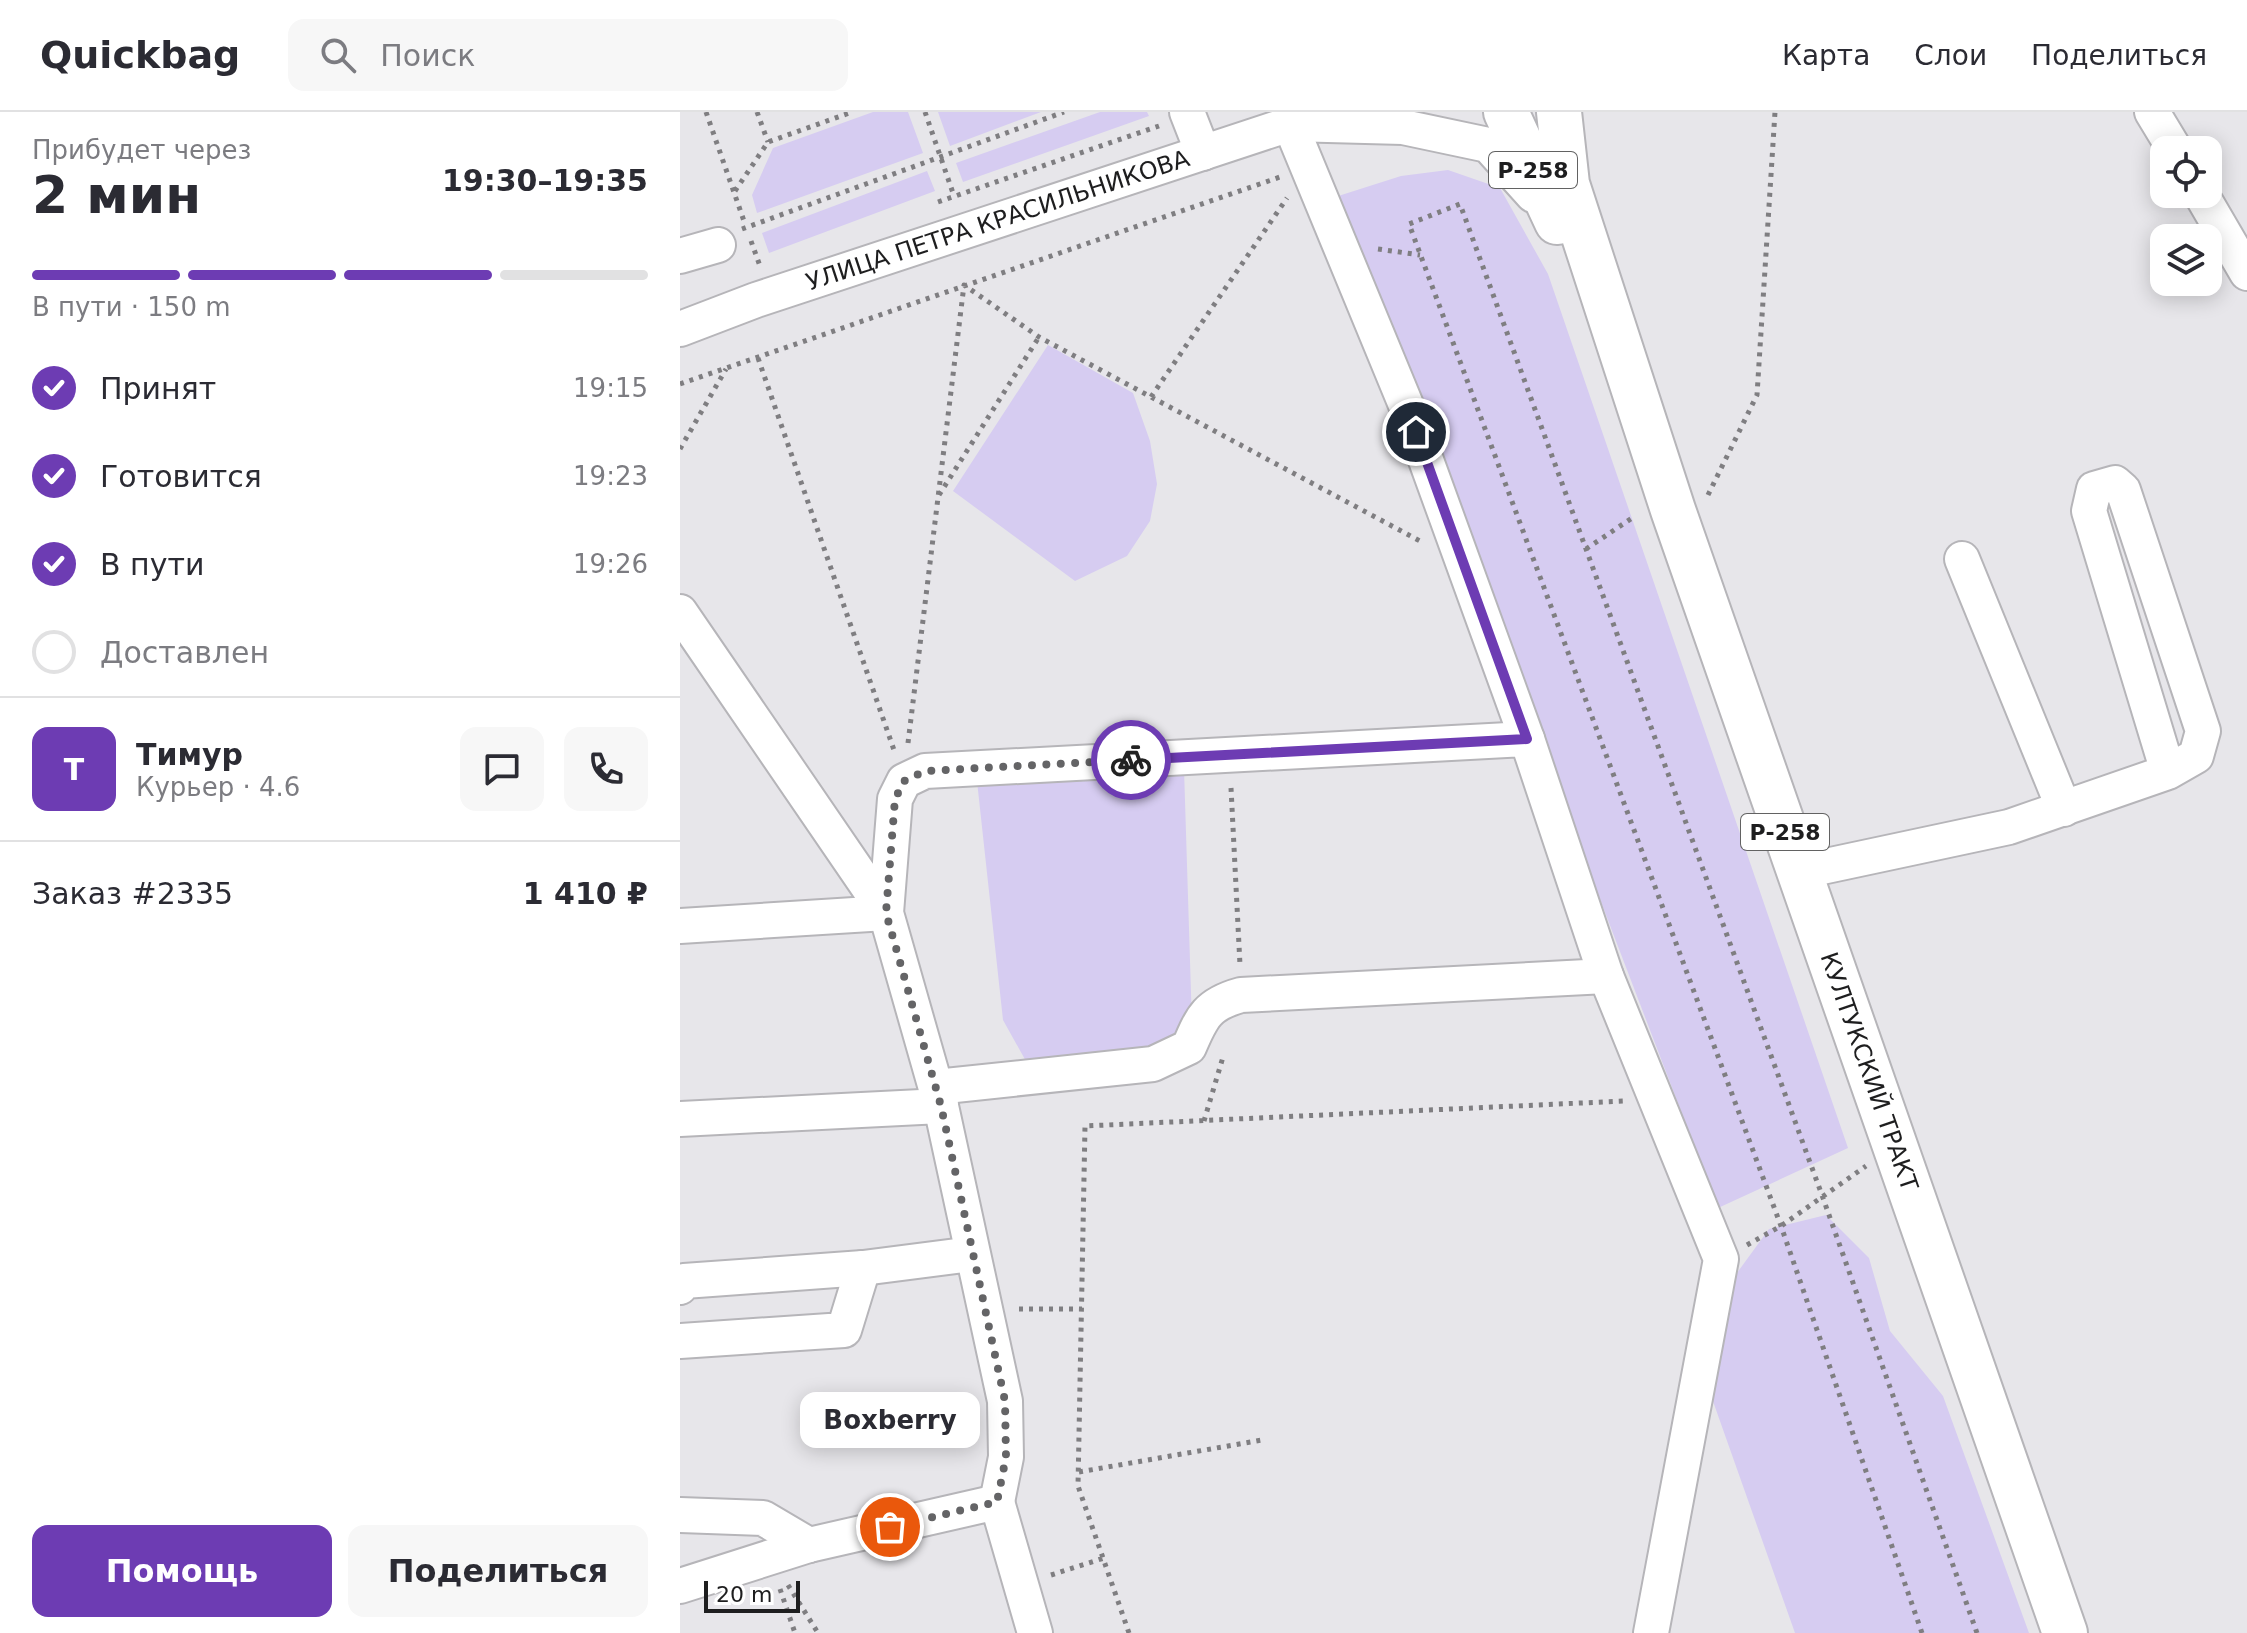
<!DOCTYPE html>
<html lang="ru">
<meta charset="utf-8">
<style>
body{margin:0;font-family:"DejaVu Sans",sans-serif;background:#f7f7f7;color:#2b2b33;height:100vh;display:flex;flex-direction:column;font-size:30px;white-space:nowrap}
*{box-sizing:border-box;margin:0}
p{font-size:26px;color:#7c7c81}
.icon{flex:none;width:44px;height:44px;fill:none;stroke:currentColor;stroke-width:2;stroke-linecap:round;stroke-linejoin:round}
.map{position:relative;flex:1;overflow:hidden}
.drawer{display:flex;flex-direction:column;background:#fff;width:680px}
.drawer>*{flex:none}
.fabs{position:absolute;left:1470px;top:24px;display:grid;gap:16px}
.fabs a{display:grid;place-items:center;width:72px;height:72px;border-radius:16px;background:#fff;box-shadow:0 4px 20px #0003;font-size:40px}
.scale{position:absolute;left:24px;bottom:20px;width:96px;box-sizing:border-box;padding-left:8px;border:4px solid #1e1e1f;border-top:0;font-size:22px;line-height:28px;white-space:nowrap;color:#1e1e1f;-webkit-text-stroke:6px #fff;paint-order:stroke}
.pin{position:absolute;display:grid;place-items:center;width:68px;height:68px;color:#fff;margin:-34px;border:4px solid #fff;border-radius:50%;box-shadow:0 2px 8px #0007}
.courier{position:absolute;display:grid;place-items:center;width:80px;height:80px;margin:-40px;border:6px solid #6d3cb3;border-radius:50%;background:#fff;color:#222;box-shadow:0 2px 10px #0007}
.bubble{position:absolute;height:56px;border-radius:16px;background:#fff;box-shadow:0 4px 20px #0003;font-size:26px;font-weight:700;line-height:56px;text-align:center}
.overview em{font-style:normal;font-weight:700}
.overview div{display:flex;flex-direction:column-reverse}
.overview{display:flex;align-items:center;justify-content:space-between;height:136px;padding:0 32px}
h1{font-size:52px;font-weight:700;line-height:60px}
.bar{display:grid;grid-template-columns:repeat(4,1fr);gap:12px 8px;align-content:center;height:96px;padding:0 32px}
.bar i{height:10px;border-radius:6px;background:#e1e1e2}
.bar .active{background:#6d3cb3}
.bar p{grid-column:span 4}
.line{display:flex;align-items:center;gap:20px;padding:0 32px;border-top:2px solid #e1e1e2}
.line div{flex:1}
.round{display:grid;place-items:center;flex:none;width:84px;height:84px;border-radius:16px;background:#f7f7f7}
ol{padding:0 32px;list-style:none}
li{display:flex;align-items:center;gap:24px;height:88px}
li p{margin-inline-start:auto}
li .icon{padding:8px;border-radius:50%;background:#6d3cb3;color:#fff;stroke-width:4}
li:last-child{color:#7c7c81}
li i{width:44px;height:44px;border:4px solid #e1e1e2;border-radius:50%}
.primary-button{display:flex;gap:16px;margin-top:auto;padding:16px 32px}
.primary-button a{flex:1;height:92px;border-radius:16px;background:#6d3cb3;color:#fff;font-size:32px;font-weight:700;line-height:92px;text-align:center}
.primary-button a+a{background:#f7f7f7;color:#2b2b33}
header{display:flex;align-items:center;gap:48px;box-sizing:border-box;height:112px;padding:0 40px;background:#fff;border-bottom:2px solid #e1e1e2}
header strong{font-size:38px}
nav{display:flex;gap:44px;margin-inline-start:auto;font-size:28px}
.search{width:560px;height:72px;background:#f7f7f7;display:flex;align-items:center;gap:20px;box-sizing:border-box;padding:0 28px;border-radius:16px;color:#7c7c81;font-size:30px}
main{display:flex;flex:1;min-height:0}
.map>svg:first-child{display:block}
.green{fill:#d6ccf1}
.lines{fill:none;stroke-linecap:round;stroke-linejoin:round}
.minor-casing{stroke:#b6b5b9;stroke-width:38}
.major-casing{stroke:#b6b5b9;stroke-width:48}
.path{stroke:#7f7e81;stroke-width:5;stroke-dasharray:4 6;stroke-linecap:butt}
.minor{stroke:#fff;stroke-width:34}
.major{stroke:#fff;stroke-width:44}
.done{stroke:#646466;stroke-width:8;stroke-dasharray:0 14.4}
.route{stroke:#6d3cb3;stroke-width:10}
.labels{text-anchor:middle;stroke-width:8;stroke-linejoin:round;paint-order:stroke}
.shield{fill:#fff;stroke:#626262;stroke-width:2}
.shield-label{font-size:22px;font-weight:bold;fill:#1e1e1f}
.street-label{font-size:24px;fill:#1e1e1f;stroke:#fff}
</style>
<header>
<strong>Quickbag</strong>
<div class="search"><svg class="icon" aria-label="search" viewBox="0 0 24 24"><circle cx="10" cy="10" r="6"/><path d="M15 15l6 6"/></svg>Поиск</div>
<nav><a>Карта</a><a>Слои</a><a>Поделиться</a></nav>
</header>
<main>
<section class="drawer">
<div class="overview"><div><h1>2 мин</h1><p>Прибудет через</p></div><em>19:30–19:35</em></div>
<div class="bar"><i class="active"></i><i class="active"></i><i class="active"></i><i></i><p>В пути · 150 m</p></div>
<ol>
<li><svg class="icon" aria-label="check" viewBox="0 0 24 24"><path d="M5 12l5 5 9-10"/></svg>Принят<p>19:15</p></li>
<li><svg class="icon" aria-label="check" viewBox="0 0 24 24"><path d="M5 12l5 5 9-10"/></svg>Готовится<p>19:23</p></li>
<li><svg class="icon" aria-label="check" viewBox="0 0 24 24"><path d="M5 12l5 5 9-10"/></svg>В пути<p>19:26</p></li>
<li><i></i>Доставлен</li>
</ol>
<div class="line" style="height:144px"><b class="round" style="background:#6d3cb3;color:#fff">Т</b><div><b>Тимур</b><p>Курьер · 4.6</p></div><a class="round"><svg class="icon" aria-label="chat" viewBox="0 0 24 24"><path d="M4 5h16v11H9l-5 4z"/></svg></a><a class="round"><svg class="icon" aria-label="phone" viewBox="0 0 24 24"><path d="M5 4h4l2 5-3 2q2 4 5 5l2-3 5 2v4C11 20 4 13 5 4z"/></svg></a></div>
<div class="line" style="height:104px"><div>Заказ #2335</div><b>1 410 ₽</b></div>
<div class="primary-button"><a>Помощь</a><a>Поделиться</a></div>
</section>
<div class="map">
<svg width="1567" height="1521" viewBox="0 0 1567 1521">
<rect width="100%" height="100%" fill="#e7e6ea"/>
<path class="green" d="M193,0H228L243,41L77,101L72,83L93,36Z
M258,0H361L270,34Z
M420,0H467L469,4L283,70L276,51Z
M768,58L820,76L868,162L1168,1036L1038,1096L652,86L721,64Z
M247,59L255,79L89,141L82,121Z
M368,233L453,281L470,329L477,372L470,409L447,444L395,469L273,379Z
M504,657L512,913L484,942L347,951L323,908L297,669Z
M1146,1103L1189,1146L1210,1219L1263,1284L1349,1521H1115L1029,1278L1046,1176L1089,1117Z"/>
<g class="lines">
<g class="minor-casing">
<g id="minor">
<path d="M507,0L523,41"/>
<path d="M1472,0L1495,38"/>
<path d="M610,12L726,293L847,627"/>
<path d="M610,12L723,15L808,33L853,83"/>
<path d="M1521,82L1567,161"/>
<path d="M0,144L38,133"/>
<path id="s1" d="M0,217L76,188L610,12L634,0"/>
<path d="M1282,447L1384,697"/>
<path d="M0,500L206,801"/>
<path d="M1118,760L1329,715L1488,660L1516,644L1523,619L1443,378L1435,371L1414,377L1409,399L1488,660"/>
<path d="M0,814L206,801"/>
<path d="M256,975L473,952L509,935C522,904 528,892 561,883L926,864"/>
<path d="M0,1007L261,994"/>
<path d="M0,1175L4,1169L183,1156L292,1142"/>
<path d="M0,1229L164,1218L183,1156"/>
<path d="M317,1390L326,1345L325,1289L261,994L206,801L215,687L224,669L245,659L847,627L926,864L1041,1147L971,1521"/>
<path d="M0,1403L83,1406L129,1433"/>
<path d="M0,1474L129,1433L317,1390L355,1521"/>
</g>
</g>
<g class="major-casing">
<g id="major">
<path d="M826,0L877,110"/>
<path id="s2" d="M879,0L887,72L993,398L1385,1521"/>
</g>
</g>
<path class="path" d="M26,0L65,112
M77,0L88,30
M245,0L274,84
M55,79L88,30L172,0
M258,90L479,14
M62,117L384,0
M71,129L80,154
M698,137L740,143
M78,246L215,641
M0,272L600,65
M471,285L607,86
M0,337L46,257
M259,383L359,225
M1028,383L1077,283L1095,0
M906,437L955,404
M228,631L284,173L359,225L740,429
M551,676L560,853
M524,1009L543,945
M1067,1133L1101,1114L1186,1054
M339,1197H402
M399,1360L582,1328
M371,1463L424,1446
M108,1473L138,1521
M100,1477L115,1521
M449,1521L398,1374L405,1014L944,989
M1242,1521L1101,1114L729,112L780,92L1143,1086L1297,1521"/>
<use href="#minor" class="minor"/>
<use href="#major" class="major"/>
</g>
<g class="lines">
<path class="done" d="M210,1415L317,1390L326,1345L325,1289L261,994L206,801L215,687L224,669L245,659L451,648"/>
<path class="route" d="M451,648L847,627L736,320"/>
</g>
<g class="labels">
<g class="shield">
<rect x="809" y="40" width="88" height="36" rx="6"/>
<rect x="1061" y="702" width="88" height="36" rx="6"/>
</g>
<g class="shield-label">
<text x="853" y="66">Р-258</text>
<text x="1105" y="728">Р-258</text>
</g>
<g class="street-label">
<text dy="8" stroke="none"><textPath href="#s1" startOffset="336">УЛИЦА ПЕТРА КРАСИЛЬНИКОВА</textPath></text>
<text dy="8" stroke="none"><textPath href="#s2" startOffset="1010">КУЛТУКСКИЙ ТРАКТ</textPath></text>
</g>
</g>
</svg>
<div class="fabs">
<a><svg class="icon" aria-label="locate" viewBox="0 0 24 24"><circle cx="12" cy="12" r="6"/><path d="M12 2v4M12 18v4M2 12h4M18 12h4"/></svg></a>
<a><svg class="icon" aria-label="layers" viewBox="0 0 24 24"><path d="M12 4l9 5-9 5-9-5zM3 14l9 5 9-5"/></svg></a>
</div>
<div class="scale">20 m</div>
<div class="pin" style="left:210px;top:1415px;background:#ea580c"><svg class="icon" aria-label="bag" viewBox="0 0 24 24"><path d="M5 8h14l-1 12H6zM9 8a3 3 0 0 1 6 0"/></svg></div>
<div class="pin" style="left:736px;top:320px;background:#1f2937"><svg class="icon" aria-label="home" viewBox="0 0 24 24"><path d="M3 11l9-7 9 7M6 9v11h12V9"/></svg></div>
<div class="courier" style="left:451px;top:648px"><svg class="icon" aria-label="bike" viewBox="0 0 24 24"><circle cx="6" cy="16" r="4"/><circle cx="18" cy="16" r="4"/><path d="M6 16l4-8h5l3 8M10 8l3 8H6M13 5h3"/></svg></div>
<div class="bubble" style="left:120px;top:1280px;width:180px">Boxberry</div>
</div>
</main>
